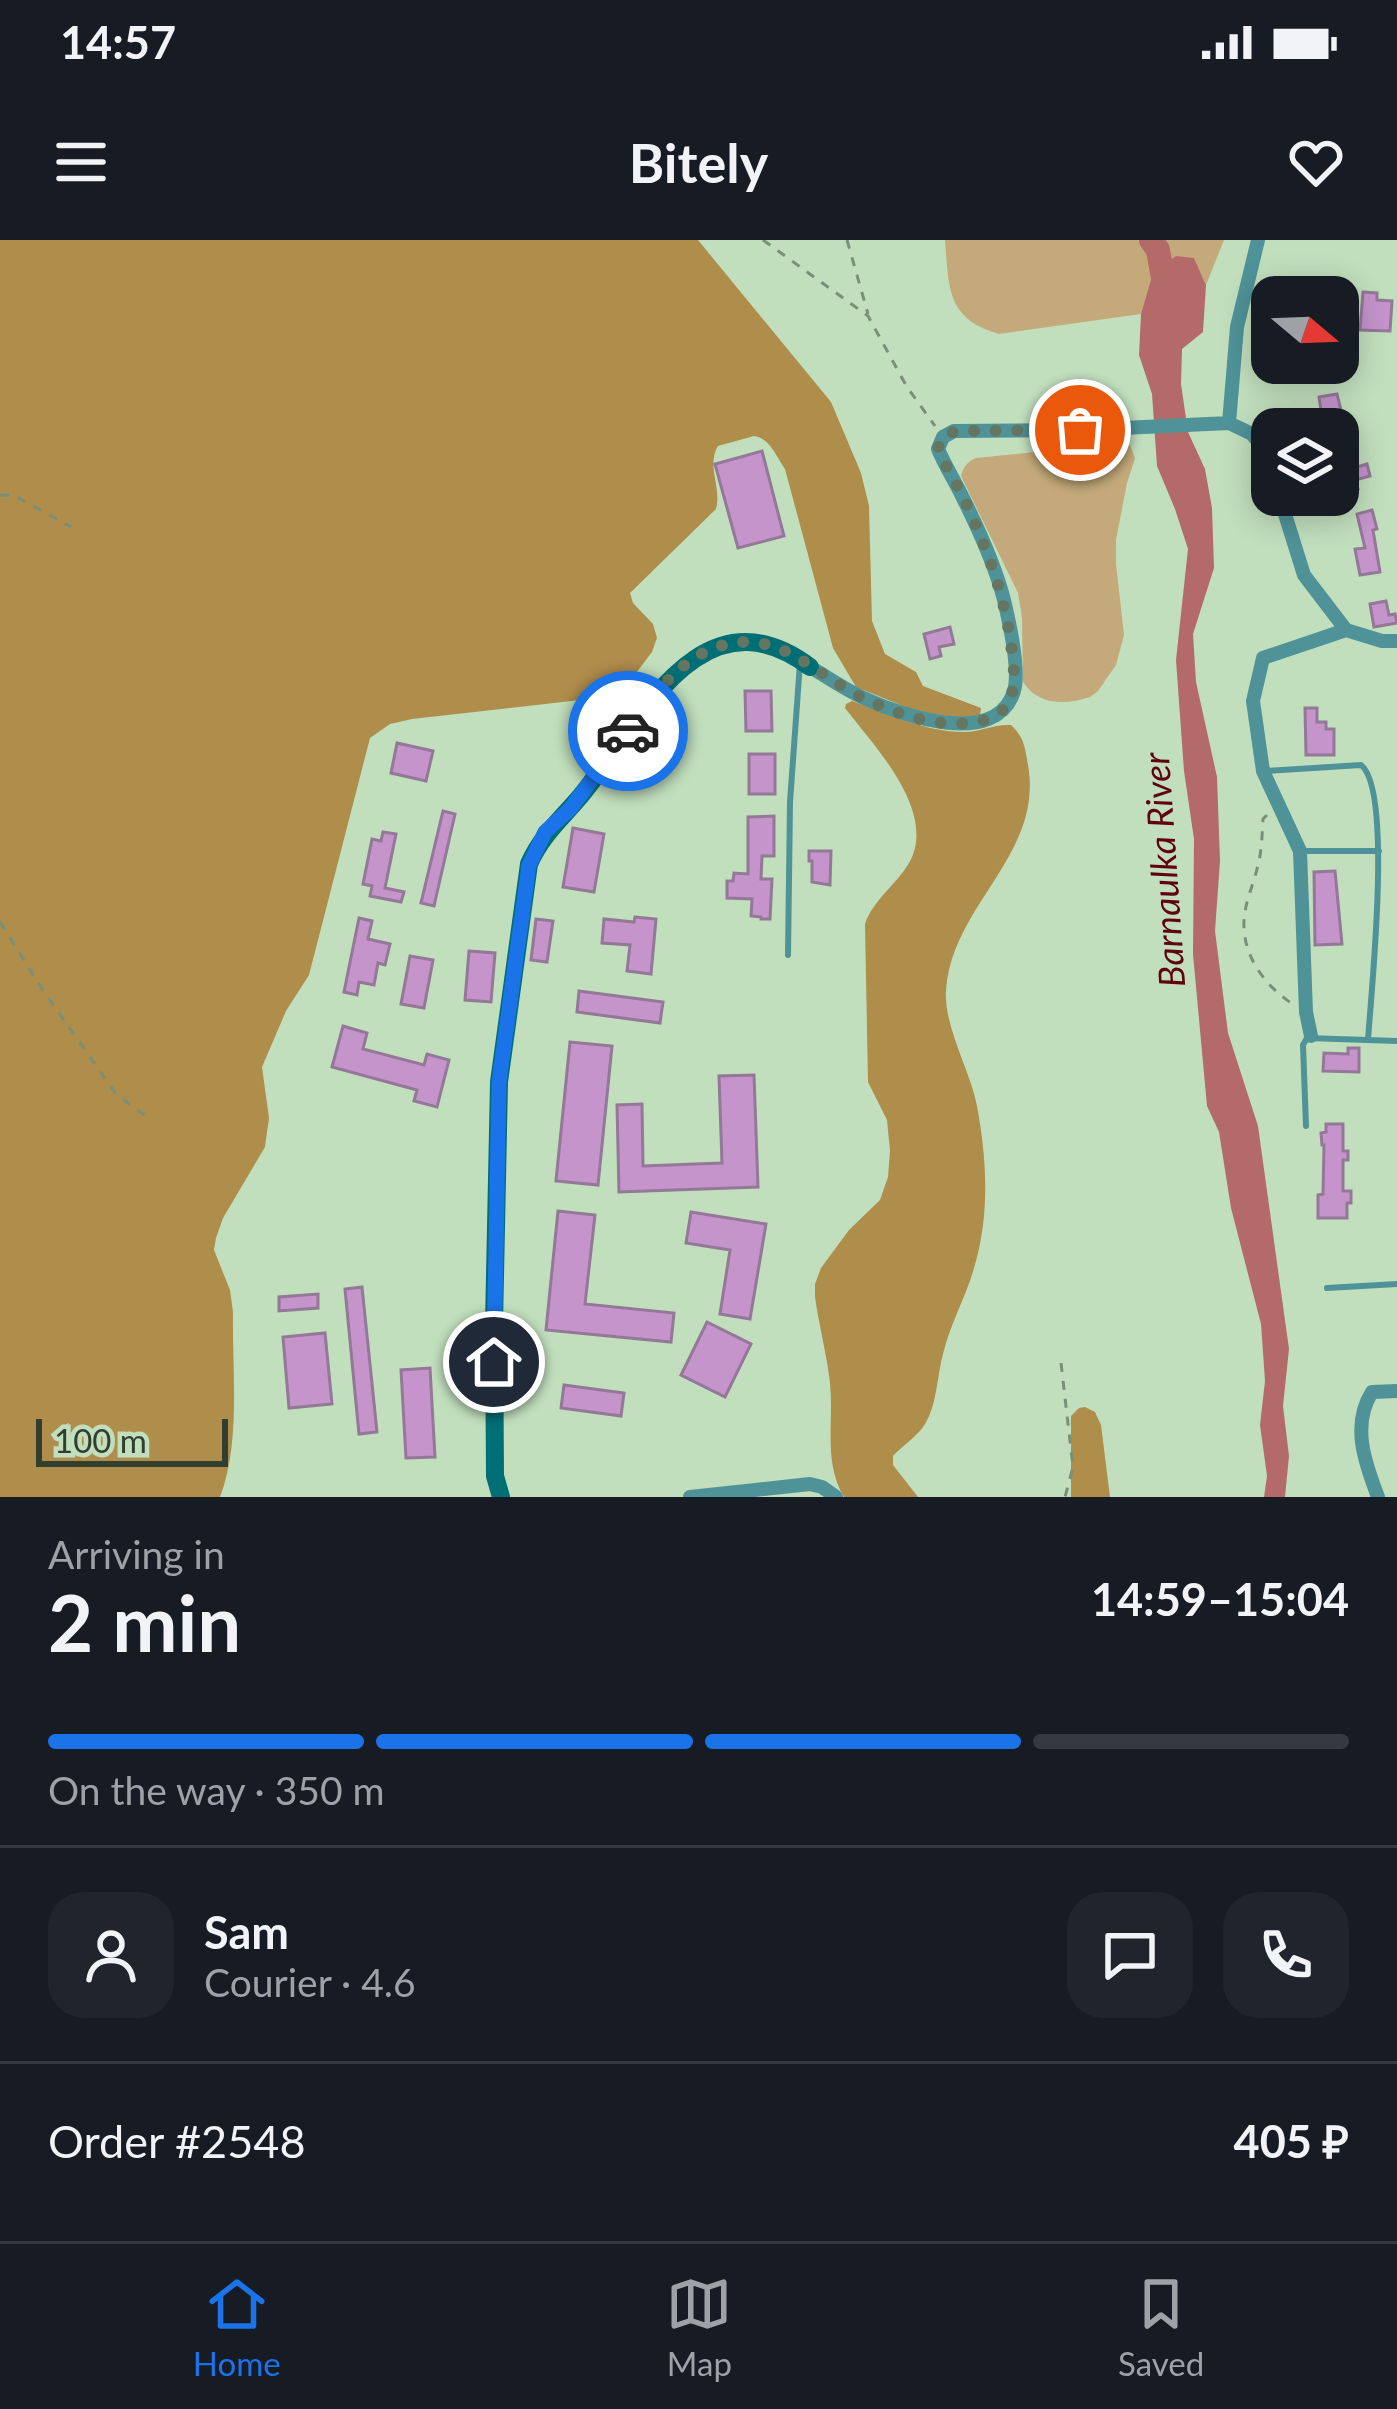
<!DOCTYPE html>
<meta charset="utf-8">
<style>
body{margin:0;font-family:Lato,sans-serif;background:#20242c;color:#f1f3f6;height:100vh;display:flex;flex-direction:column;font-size:45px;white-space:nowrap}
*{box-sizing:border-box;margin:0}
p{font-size:39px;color:#9ea1a6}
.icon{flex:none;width:66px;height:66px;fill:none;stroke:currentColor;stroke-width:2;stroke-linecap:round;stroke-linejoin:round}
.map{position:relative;height:1257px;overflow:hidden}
.sheet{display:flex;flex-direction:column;background:#171b24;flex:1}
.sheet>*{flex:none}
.needle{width:78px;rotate:109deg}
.buttons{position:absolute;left:1251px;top:36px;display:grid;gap:24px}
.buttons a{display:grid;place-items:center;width:108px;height:108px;border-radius:24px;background:#171b24;box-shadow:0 6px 30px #0003;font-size:60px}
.scale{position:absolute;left:36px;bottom:30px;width:192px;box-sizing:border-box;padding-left:12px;border:6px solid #323e30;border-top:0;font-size:33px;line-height:42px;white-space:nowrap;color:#323e30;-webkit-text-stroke:9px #c1dfbd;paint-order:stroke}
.pin{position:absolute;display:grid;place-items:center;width:102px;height:102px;color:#fff;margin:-51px;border:6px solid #fff;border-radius:50%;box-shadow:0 3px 12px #0007}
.courier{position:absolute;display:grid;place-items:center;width:120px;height:120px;margin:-60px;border:9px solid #1a73e8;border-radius:50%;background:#fff;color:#222;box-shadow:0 3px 15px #0007}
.head em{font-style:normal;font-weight:700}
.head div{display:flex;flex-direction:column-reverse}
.head{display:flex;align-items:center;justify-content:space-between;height:204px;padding:0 48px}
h1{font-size:78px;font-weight:700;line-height:90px}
.bar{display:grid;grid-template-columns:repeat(4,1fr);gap:18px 12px;align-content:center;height:144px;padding:0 48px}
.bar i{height:15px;border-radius:9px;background:#363941}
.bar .active{background:#1a73e8}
.bar p{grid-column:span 4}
.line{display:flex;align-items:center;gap:30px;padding:0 48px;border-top:3px solid #363941}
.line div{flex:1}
.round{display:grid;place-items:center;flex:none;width:126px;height:126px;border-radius:36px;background:#20242c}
.status{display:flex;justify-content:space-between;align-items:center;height:84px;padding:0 60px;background:#171b24;direction:ltr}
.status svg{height:33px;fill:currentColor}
header{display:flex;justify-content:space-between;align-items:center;height:156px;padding:0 48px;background:#171b24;font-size:54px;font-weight:700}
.menu{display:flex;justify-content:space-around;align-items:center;height:168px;border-top:3px solid #363941;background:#171b24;font-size:33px;color:#9ea1a6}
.menu a{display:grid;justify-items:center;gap:6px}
.menu .active{color:#1a73e8}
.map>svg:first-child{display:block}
.green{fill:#c4aa7a}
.forest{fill:#af8d4b}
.water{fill:#b36a68}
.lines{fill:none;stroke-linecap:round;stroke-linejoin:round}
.river{stroke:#b36a68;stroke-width:24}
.building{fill:#c494cb;stroke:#937897;stroke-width:3}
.path{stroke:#7a8f77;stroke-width:3;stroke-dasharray:9 9;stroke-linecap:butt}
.lane{stroke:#4f9398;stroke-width:6}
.street{stroke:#4f9398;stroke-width:14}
.secondary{stroke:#006f75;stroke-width:18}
.done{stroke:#647661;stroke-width:12;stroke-dasharray:0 21.6}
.route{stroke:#1a73e8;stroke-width:15}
.labels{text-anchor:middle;stroke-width:9;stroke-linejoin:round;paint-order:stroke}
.water-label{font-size:36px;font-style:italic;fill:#600110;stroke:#c1dfbd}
</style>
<div class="status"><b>14:57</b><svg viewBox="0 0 49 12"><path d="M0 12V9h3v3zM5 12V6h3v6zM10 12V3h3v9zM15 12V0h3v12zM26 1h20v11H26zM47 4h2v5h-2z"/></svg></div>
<header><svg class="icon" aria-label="menu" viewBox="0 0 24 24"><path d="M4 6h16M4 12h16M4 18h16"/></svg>Bitely<svg class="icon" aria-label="heart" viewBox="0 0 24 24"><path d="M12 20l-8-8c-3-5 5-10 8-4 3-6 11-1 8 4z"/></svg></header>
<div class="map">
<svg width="1397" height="1257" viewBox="0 0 1397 1257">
<rect width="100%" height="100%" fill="#c1dfbd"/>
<path class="green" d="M945,0H1224L1206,45L1194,18L1154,33L1141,74L999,94C946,79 949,48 945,0Z
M1122,203L1130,205L1135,218L1127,243L1116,300V324L1124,395L1116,425L1098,451L1090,457C1065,465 1039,466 1023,442L1022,378L1018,353L961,236C963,227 968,221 976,218Z"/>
<path class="forest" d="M0,0H698L831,162L861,233L869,266L872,381L885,414L916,432L923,446L981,468L980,475L964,478L918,472L856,447L833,408L785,229C776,216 770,198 754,196L718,206C706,226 722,247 716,269L630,353L633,363L653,384L657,398L652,412L627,445L580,460L412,479L390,484L370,498L309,735L286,771L262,827L269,878L265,907L223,978L216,998L214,1010L230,1050L233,1072C232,1130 241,1203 220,1257H0Z
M852,461C888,474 926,492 964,492C980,492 994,484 1011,485C1024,497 1025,507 1028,525C1044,615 951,665 946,751C944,787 970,830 977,866C987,920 990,975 974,1028C966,1057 950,1084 943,1114C937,1136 937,1165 925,1184C917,1197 903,1205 893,1216V1225L918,1257H844C823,1222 834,1182 830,1143C827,1115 819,1086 815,1057V1044L821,1028L849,990L880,960L888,937L890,911L887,880L868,842L865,684C873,660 896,645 909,623C938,572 875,507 845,468L846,464Z
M1085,1167L1095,1172L1101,1185L1110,1257H1071V1176L1079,1168Z"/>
<path class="water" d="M1176,16L1194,18L1206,45L1203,92L1182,109L1181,144L1188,192L1205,229L1212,268L1214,328L1193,394L1196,442L1217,537L1220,621L1215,691L1228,793L1258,886L1289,1109L1283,1166L1289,1216L1285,1257H1264L1267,1236L1260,1185L1265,1141L1261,1084L1231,968L1219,892L1207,866L1193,714L1194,599L1184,531L1176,420L1188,309L1175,269L1157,226L1152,154L1139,115L1141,74L1153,33Z"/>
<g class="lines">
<path class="river" d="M1151,0L1158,10L1166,55"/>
</g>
<path class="building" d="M1363,52L1377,53V60L1392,61L1390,91L1360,90Z
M1337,154L1351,211L1338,213V174L1322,177L1319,157Z
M762,211L784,296L738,308L715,224Z
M1367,224L1370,236L1355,240L1358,249L1342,253L1338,233Z
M1372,270L1377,289L1373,290L1380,332L1360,335L1355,309L1365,308L1357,274Z
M1386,361L1389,375L1395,374L1397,383L1374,387L1370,364Z
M950,387L954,404L939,407L941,416L930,419L924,394Z
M745,451H771L772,491H746Z
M1305,468H1317V482H1326V489H1334V515H1306Z
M397,503L433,511L426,541L391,533Z
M749,514H775V554H749Z
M443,571L455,574L434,666L421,663Z
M774,576V616H762L761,639H772L770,679H761V677L751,676L752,659L727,658V641H733L734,633L748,634V577Z
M573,588L604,594L594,652L563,647Z
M383,592L396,594L385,648L404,652L401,662L370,656L372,646L363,644L372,599L381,601Z
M809,611H831L830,645L812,642V621H809Z
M1335,631L1342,704L1315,705L1314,632Z
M635,677L656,679L651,734L627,731L630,705L602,703L604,679L634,682Z
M359,678L372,681L368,699L390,704L385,725L378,723L374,745L359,742L357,755L344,752Z
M536,679L553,681L547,722L531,720Z
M469,711L495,713L491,762L465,760Z
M410,716L433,720L424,768L401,764Z
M579,751L663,762L660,783L577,772Z
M343,786L367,793L363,809L424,825L427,814L449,820L437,867L414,861L417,850L332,827Z
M570,802L612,806L598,945L556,941Z
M1348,808H1359V832L1323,831L1324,813L1348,814Z
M754,835L758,947L619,952L617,865L642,864L643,926L722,923L719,836Z
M1326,884H1343V911H1348V920H1343V951H1351V963H1347V978H1318V955L1323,954L1324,905H1322L1321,893L1326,892Z
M558,971L595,975L585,1064L674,1073L671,1102L546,1090Z
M691,972L766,984L750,1079L720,1074L730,1010L686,1003Z
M362,1047L377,1192L359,1194L345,1049Z
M318,1054V1068L279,1071V1057Z
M707,1082L751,1104L725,1157L681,1135Z
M325,1093L332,1164L289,1168L283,1097Z
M430,1128L435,1217L406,1218L401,1130Z
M564,1145L624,1153L621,1176L561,1168Z"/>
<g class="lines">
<path class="path" d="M763,0L868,76L907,147L935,186
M847,0L868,74
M0,255L15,256L71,287
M1267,575L1263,579C1262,594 1262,610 1258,625C1254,643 1245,662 1244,680C1242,716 1265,746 1294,765
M0,682L42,749L116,854L151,880
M1061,1123L1073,1227L1065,1257"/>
<path class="lane" d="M1266,531L1361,525C1393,550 1371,753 1368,800
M1304,611H1379
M788,715L790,562L800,423
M1306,886L1303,805L1307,798L1397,801
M1327,1048L1397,1044"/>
<path class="street" d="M1229,183L1237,87L1258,0
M1279,255L1304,335L1346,390L1382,401H1397
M810,427C829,438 847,451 866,459C903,476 997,508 1014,451C1020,431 1009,381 1004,360C995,325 979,290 963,258C955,241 945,226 938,209L943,197L954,191L1080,190L1229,183L1252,194L1265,210L1272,233
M1311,796L1306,772L1300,611L1263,531L1253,461L1263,418L1346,390
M690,1257L810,1244L822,1247L836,1257
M1378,1257C1365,1223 1351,1185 1372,1152L1397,1151"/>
<path class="secondary" d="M501,1257L495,1236L494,1084L499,842L529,624C544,590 569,573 590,544C644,472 706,349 810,427"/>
</g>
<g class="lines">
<path class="done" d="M628,491C657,450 691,402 747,402C790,402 824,439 861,457C893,473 938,489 975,482C1015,476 1017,447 1012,413C1006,358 987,307 963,257C955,241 945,226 938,208L943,197L955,191L1080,190"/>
<path class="route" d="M494,1122L499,842L529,625L545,592L570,569L628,491"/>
</g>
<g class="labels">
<g class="water-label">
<text transform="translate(1164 630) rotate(-94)" y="13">Barnaulka River</text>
</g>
</g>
</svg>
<div class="buttons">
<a><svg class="needle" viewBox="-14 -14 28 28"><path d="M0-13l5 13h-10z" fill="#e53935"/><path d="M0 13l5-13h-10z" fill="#9ea1a6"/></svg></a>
<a><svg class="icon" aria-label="layers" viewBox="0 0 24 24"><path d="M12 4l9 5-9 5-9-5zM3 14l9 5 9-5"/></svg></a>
</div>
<div class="scale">100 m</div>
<div class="pin" style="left:1080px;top:190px;background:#ea580c"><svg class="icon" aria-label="bag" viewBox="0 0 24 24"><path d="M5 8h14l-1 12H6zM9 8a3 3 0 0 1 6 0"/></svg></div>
<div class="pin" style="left:494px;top:1122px;background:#1f2937"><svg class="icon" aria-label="home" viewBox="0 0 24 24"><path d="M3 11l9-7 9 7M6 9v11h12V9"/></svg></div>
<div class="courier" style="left:628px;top:491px"><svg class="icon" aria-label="car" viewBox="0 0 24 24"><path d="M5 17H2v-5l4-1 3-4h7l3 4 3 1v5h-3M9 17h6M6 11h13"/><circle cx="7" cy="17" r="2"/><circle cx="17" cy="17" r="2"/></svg></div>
</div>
<section class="sheet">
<div class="head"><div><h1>2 min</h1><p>Arriving in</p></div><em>14:59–15:04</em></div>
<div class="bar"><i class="active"></i><i class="active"></i><i class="active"></i><i></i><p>On the way · 350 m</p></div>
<div class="line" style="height:216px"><a class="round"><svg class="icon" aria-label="person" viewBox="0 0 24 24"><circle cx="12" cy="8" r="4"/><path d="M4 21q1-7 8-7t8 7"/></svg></a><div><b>Sam</b><p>Courier · 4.6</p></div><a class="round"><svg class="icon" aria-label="chat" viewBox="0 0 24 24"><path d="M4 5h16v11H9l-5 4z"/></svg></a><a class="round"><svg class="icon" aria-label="phone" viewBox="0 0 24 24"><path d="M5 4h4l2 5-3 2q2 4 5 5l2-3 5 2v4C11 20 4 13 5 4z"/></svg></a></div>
<div class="line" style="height:156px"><div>Order #2548</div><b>405 ₽</b></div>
</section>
<nav class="menu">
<a class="active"><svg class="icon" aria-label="home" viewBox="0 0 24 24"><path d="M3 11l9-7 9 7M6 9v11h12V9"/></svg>Home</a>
<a><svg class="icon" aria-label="map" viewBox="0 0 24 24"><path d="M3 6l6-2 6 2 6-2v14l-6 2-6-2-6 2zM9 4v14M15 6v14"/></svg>Map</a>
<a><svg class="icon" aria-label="saved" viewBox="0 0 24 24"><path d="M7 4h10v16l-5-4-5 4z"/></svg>Saved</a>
</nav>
